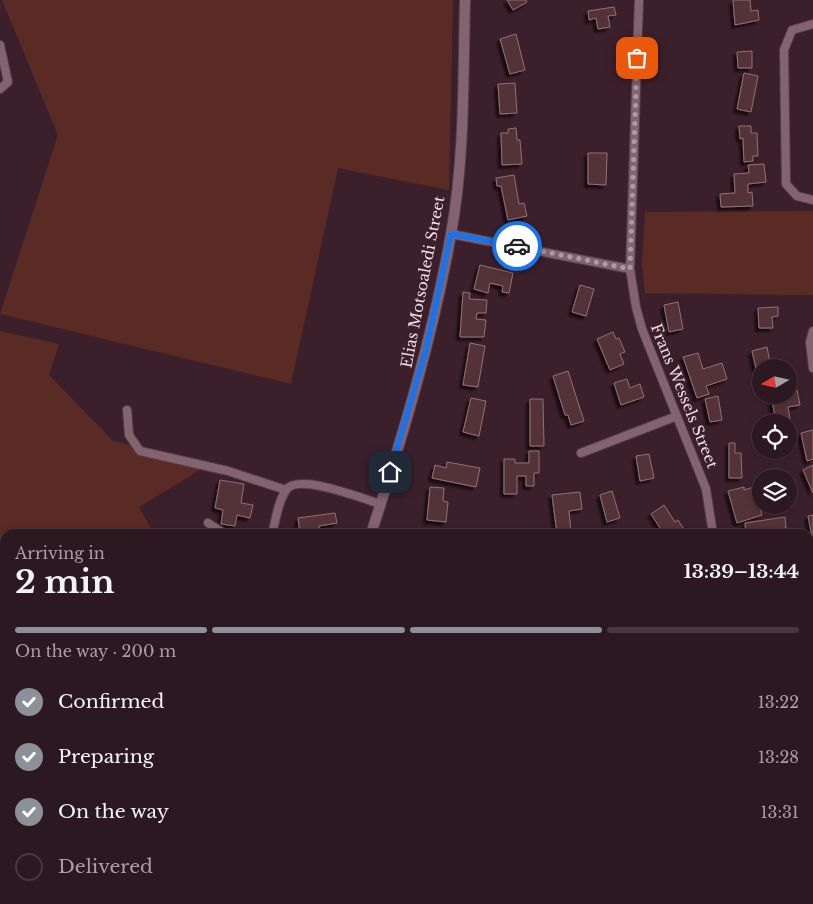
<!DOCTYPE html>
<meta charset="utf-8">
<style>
body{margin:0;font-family:"Libre Baskerville",serif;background:#34212a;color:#f1f3f6;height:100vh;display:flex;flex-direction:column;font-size:19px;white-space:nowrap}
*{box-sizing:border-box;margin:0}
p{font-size:16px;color:#a6a0a5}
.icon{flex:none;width:28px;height:28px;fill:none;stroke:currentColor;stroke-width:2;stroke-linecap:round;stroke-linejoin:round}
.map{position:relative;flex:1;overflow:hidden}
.side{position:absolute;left:0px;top:529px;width:814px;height:376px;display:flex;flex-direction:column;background:#2c1821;border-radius:15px 15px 0 0;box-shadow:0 2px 8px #0003,0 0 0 1px #48373f}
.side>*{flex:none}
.needle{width:32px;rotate:261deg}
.buttons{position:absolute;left:752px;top:359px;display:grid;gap:10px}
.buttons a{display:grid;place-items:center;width:45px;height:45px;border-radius:50%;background:#2c1821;box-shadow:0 2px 8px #0003,0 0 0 1px #48373f;font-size:25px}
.pin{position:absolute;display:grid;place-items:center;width:42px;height:42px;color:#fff;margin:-21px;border-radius:10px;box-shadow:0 2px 8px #0006}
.courier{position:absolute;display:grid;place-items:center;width:50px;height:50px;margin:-25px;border:4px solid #1a73e8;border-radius:50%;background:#fff;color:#222;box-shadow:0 1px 6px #0007}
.summary em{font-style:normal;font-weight:700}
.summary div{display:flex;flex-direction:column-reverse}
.summary{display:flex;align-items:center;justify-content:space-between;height:85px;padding:0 15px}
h1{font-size:32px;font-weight:700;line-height:38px}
.bar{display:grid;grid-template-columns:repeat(4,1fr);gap:8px 5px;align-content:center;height:60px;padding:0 15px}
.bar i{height:6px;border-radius:4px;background:#48373f}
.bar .selected{background:#8c9099}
.bar p{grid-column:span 4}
ol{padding:0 15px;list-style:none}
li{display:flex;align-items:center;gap:15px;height:55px}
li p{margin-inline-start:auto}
li .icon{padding:5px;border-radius:50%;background:#8c9099;color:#fff;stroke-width:4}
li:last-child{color:#a6a0a5}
li i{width:28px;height:28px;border:2px solid #48373f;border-radius:50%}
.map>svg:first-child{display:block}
.grass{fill:#592b24}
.building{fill:#533337;stroke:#947074;filter:url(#shadow)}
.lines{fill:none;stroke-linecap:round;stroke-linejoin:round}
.minor-casing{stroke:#563f4b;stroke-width:10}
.tertiary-casing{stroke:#563f4b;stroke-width:12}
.minor{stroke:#846371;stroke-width:8}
.tertiary{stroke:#846371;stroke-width:10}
.done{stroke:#af9aa3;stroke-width:5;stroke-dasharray:0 9}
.route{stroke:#1a73e8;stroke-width:6}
.labels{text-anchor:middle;stroke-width:5;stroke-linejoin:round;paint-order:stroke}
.street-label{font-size:15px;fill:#eedbe3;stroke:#3b202c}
</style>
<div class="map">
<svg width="813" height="904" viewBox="0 0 813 904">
<defs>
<filter id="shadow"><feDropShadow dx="-3.5" dy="3.5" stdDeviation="1" flood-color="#0009"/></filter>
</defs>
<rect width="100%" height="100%" fill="#3b202c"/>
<path class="grass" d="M2,0H453L449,190L338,168L291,384L0,314L58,135Z
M813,211V295L645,293L642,264L645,212Z
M0,331L59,344L49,375L113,441L210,464L139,507L154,534H5V687L0,690Z"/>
<path class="building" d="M507,0H526L527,2L513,10Z
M733,0H750L751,11L758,10L759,20L735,25Z
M614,7L616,15L608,16L610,27L598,29L596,18L589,20L588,11Z
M516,34L525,70L510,74L500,39Z
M752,51V68H738L737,52Z
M744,73L758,76L751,112L737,109Z
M515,83L517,113L500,114L498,84Z
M739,126H751V133H757L758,156H753V161L744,162L743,138L740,139Z
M516,128L517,140H520L522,164L502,165L501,133H508V129Z
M588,153H607L606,185L588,184Z
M764,164L766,182L748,184V193L752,192L753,206L721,207L720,194L735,193L734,174L749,173L748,165Z
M514,175L519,204L524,203L527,216L508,220L501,186H497L496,178Z
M480,265L513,273L509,293L502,292L503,286L490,283L488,293L474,289Z
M580,285L594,289L586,316L572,312Z
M463,292L470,293L469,299L487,300L486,313H477L476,319L486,320L484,337H460Z
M678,302L683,329L669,332L664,305Z
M778,307V316L772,317L773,328H759L758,308Z
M613,332L616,339L619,338L625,352L620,354L624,364L610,370L597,339Z
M470,343L485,346L478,387L463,385Z
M767,347L771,368H761V381L759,382L752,351Z
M698,353L703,369L722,363L727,379L706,386L709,394L697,398L683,357Z
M568,371L584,421L571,425L568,415H565L553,376Z
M627,379L630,388L640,384L644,397L621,405L614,383Z
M797,390L800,405L788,407L790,419L776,422L771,395H789V392Z
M718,396L722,420L710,422L705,399Z
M471,398L486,401L479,436L463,432Z
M530,399H543L544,446H530Z
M813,430V459L807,461L801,433Z
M729,443H735V453H741L742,478H729Z
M529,451H539V473H534V486H526V476H517V494H504V459H515V463H529Z
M649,454L654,478L640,481L636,456Z
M447,462L480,468L476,487L432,478L435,465L446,468Z
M813,465V493L803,470Z
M220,480L244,484L241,503L253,505L250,518L237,515L235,526L221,524L223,510L215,508Z
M430,487L444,488L443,501L448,502L446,522L427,520Z
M744,487V490L754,487L762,515L737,523L728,491Z
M612,491L620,518L607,522L600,495Z
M580,492L582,509L569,511L571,532L557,534L552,495Z
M664,505L675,522L678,520L685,531L680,534H664L651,514Z
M335,513L337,523L319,526L320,531L300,534L298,518Z
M813,515V563L809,564V543L813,542L808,516Z
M785,517L786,528L746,534L745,523Z
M809,705L810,716H813V725H809V732Z
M5,711V726L0,717V714Z
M0,812H5V837H0V855Z
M131,900H146L148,904H133Z
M309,900H326L328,904H312Z
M370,900H387L389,904H372Z
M470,900H479L483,901L482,904H469Z
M696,900H710V904H696Z"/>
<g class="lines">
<g class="minor-casing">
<path id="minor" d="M639,0L630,269L636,307L642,329L706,489L713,534
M813,24L792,30L784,50L786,184L797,196L813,200
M0,45L8,82L0,89
M451,234L630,269
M813,331L810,342L813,368
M127,410L129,435L140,451L228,471L286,490
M581,453L677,416
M208,523L225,534
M272,534C276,520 278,500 287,489C299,473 363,499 381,504
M809,669H813
M809,821L813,820
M433,904L435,900
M588,904L589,900
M735,904V900"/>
</g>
<g class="tertiary-casing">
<path id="tertiary" d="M371,534C403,435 433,336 451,234C465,157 463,78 465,0
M253,904L254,900"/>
</g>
<use href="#minor" class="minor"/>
<use href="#tertiary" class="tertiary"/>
</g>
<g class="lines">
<path class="done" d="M517,246L630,269L637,58"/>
<path class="route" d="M390,472L426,350L451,234L517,246"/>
</g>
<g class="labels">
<g class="street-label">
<text transform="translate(423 282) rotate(-79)" y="5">Elias Motsoaledi Street</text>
<text transform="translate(684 396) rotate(68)" y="5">Frans Wessels Street</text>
</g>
</g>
</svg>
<div class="buttons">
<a><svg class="needle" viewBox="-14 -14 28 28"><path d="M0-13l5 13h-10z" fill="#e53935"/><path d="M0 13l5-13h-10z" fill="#a6a0a5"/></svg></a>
<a><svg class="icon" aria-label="locate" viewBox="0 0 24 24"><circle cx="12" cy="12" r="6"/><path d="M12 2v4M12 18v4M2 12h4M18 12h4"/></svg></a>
<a><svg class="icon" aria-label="layers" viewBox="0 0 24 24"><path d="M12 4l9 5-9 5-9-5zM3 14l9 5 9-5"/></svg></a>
</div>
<div class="pin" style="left:637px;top:58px;background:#ea580c"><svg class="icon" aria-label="bag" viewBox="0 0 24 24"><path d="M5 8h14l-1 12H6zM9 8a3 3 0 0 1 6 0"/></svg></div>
<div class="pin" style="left:390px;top:472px;background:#1f2937"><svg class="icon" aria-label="home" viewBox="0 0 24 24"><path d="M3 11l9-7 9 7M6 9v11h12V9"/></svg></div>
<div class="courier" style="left:517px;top:246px"><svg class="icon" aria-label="car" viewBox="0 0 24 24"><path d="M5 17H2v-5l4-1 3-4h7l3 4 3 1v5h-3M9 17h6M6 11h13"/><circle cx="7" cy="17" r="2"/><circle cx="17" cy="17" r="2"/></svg></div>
<section class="side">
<div class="summary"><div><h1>2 min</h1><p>Arriving in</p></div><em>13:39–13:44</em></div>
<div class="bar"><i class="selected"></i><i class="selected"></i><i class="selected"></i><i></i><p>On the way · 200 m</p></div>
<ol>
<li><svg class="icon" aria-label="check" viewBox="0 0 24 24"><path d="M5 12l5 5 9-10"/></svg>Confirmed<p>13:22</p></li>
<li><svg class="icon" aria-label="check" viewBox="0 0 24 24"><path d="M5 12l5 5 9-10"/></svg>Preparing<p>13:28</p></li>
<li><svg class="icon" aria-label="check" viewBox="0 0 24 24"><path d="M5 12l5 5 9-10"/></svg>On the way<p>13:31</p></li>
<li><i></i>Delivered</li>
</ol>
</section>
</div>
